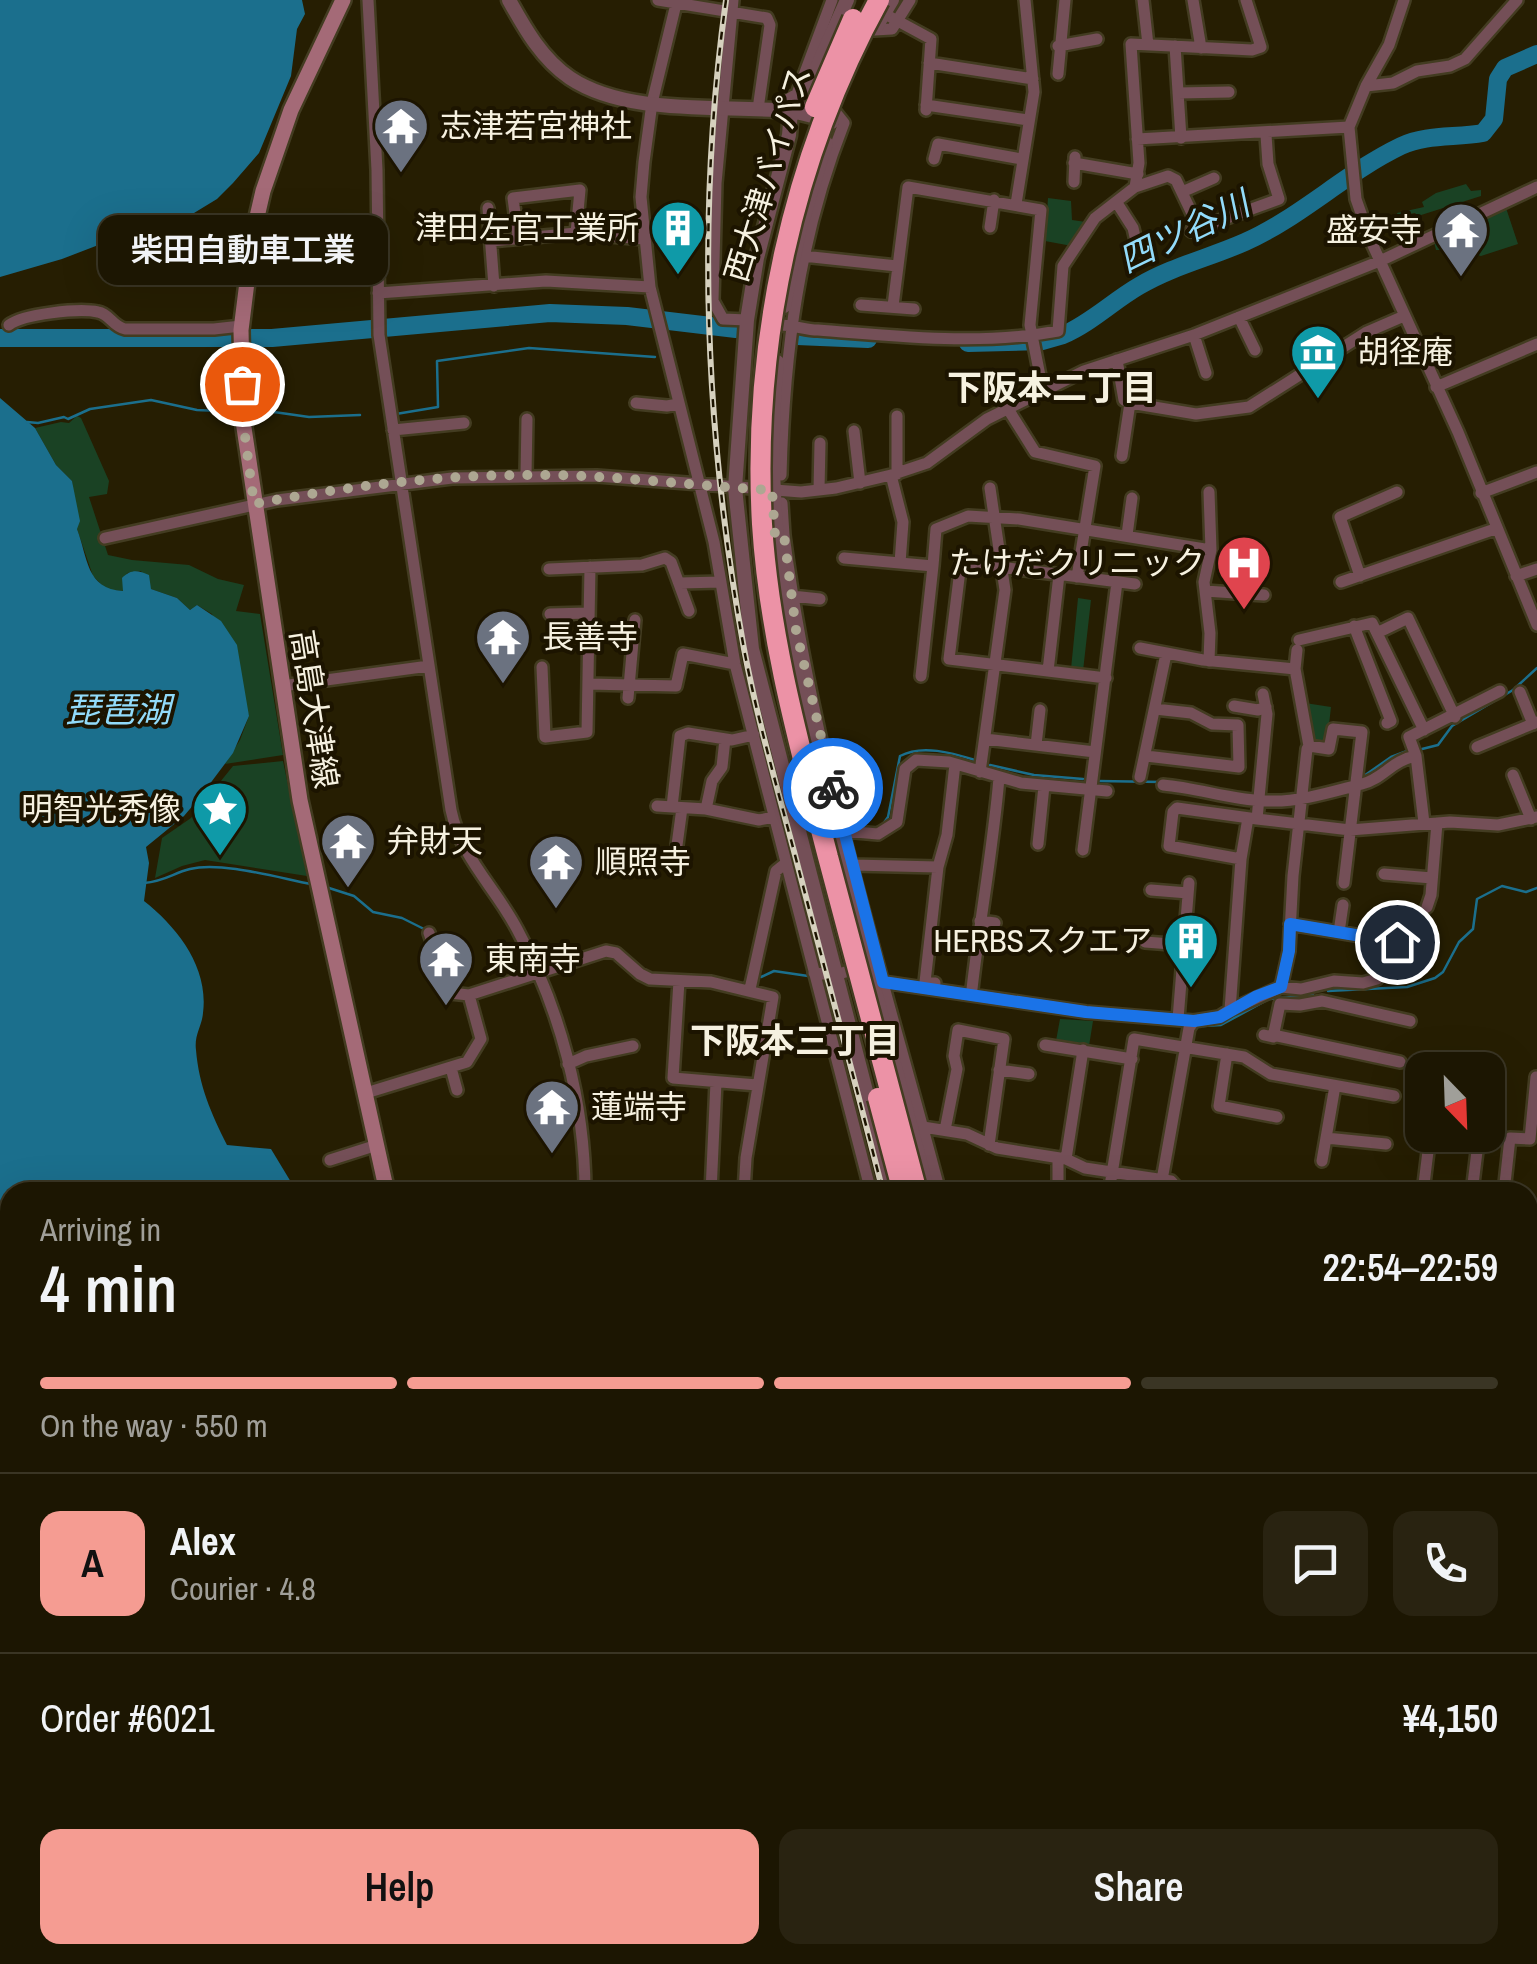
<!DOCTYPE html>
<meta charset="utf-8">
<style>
body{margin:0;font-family:"Archivo Narrow","Noto Sans JP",sans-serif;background:#292311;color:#f1f3f6;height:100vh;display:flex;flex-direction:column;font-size:38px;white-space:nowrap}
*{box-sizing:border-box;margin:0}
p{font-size:32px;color:#a09f99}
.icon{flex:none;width:55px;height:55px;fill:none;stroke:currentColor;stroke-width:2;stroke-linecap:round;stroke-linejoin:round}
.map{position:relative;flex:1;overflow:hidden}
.sheet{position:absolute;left:0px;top:1182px;width:1538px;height:782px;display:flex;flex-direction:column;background:#1c1602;border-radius:30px 30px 0 0;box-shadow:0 10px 40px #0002,0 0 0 2px #3a3524}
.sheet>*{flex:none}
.needle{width:65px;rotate:157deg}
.buttons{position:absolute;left:1405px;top:1052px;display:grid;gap:20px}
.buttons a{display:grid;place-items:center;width:100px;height:100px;border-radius:20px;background:#1c1602;box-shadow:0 10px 40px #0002,0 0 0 2px #3a3524;font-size:50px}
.pin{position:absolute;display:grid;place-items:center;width:85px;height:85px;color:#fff;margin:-42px;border:5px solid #fff;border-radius:50%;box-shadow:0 2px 10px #0007}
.courier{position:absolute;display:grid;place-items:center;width:100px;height:100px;margin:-50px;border:8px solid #1a73e8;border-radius:50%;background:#fff;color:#222;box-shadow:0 2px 12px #0007}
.bubble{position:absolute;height:70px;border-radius:20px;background:#1c1602;box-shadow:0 10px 40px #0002,0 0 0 2px #3a3524;font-size:32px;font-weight:600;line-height:70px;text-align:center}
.head em{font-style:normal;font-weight:600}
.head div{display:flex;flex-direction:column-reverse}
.head{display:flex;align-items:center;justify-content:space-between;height:170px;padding:0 40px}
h1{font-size:65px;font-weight:600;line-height:75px}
.bar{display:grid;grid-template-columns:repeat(4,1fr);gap:15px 10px;align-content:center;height:120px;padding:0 40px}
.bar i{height:12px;border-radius:8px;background:#3a3524}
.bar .on{background:#f59c92}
.bar p{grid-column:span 4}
.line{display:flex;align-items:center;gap:25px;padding:0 40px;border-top:2px solid #3a3524}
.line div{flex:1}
.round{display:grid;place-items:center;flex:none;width:105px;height:105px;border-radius:20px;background:#292311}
.primary-button{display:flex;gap:20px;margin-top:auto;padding:20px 40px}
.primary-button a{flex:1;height:115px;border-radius:20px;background:#f59c92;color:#111;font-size:40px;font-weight:600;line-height:115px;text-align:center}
.primary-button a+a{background:#292311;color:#f1f3f6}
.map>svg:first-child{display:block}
.green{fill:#1a4224}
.water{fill:#1b6f8d}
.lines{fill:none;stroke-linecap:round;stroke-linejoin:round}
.stream{stroke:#1b6f8d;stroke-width:2.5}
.river{stroke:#1b6f8d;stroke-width:18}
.minor-casing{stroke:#433c21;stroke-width:16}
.tertiary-casing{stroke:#433c21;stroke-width:19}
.secondary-casing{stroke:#433c21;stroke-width:20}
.motorway-casing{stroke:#433c21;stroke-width:25}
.minor{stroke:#744f57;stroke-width:11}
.tertiary{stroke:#744f57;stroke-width:14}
.secondary{stroke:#a46a77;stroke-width:15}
.motorway{stroke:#ec92a6;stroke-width:20}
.rail-casing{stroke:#d6d1be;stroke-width:6}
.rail{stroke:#1c1400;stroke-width:2.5;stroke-dasharray:8;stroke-linecap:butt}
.motorway-bridge-casing{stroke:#433c21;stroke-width:25;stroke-linecap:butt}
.motorway-bridge{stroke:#ec92a6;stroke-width:20}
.done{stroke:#ada792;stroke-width:10;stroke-dasharray:0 18}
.route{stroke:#1a73e8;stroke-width:12}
.labels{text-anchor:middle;stroke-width:8;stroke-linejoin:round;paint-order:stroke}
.poi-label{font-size:32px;fill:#f6f1e0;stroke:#1c1400;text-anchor:start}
.street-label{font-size:32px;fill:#f6f1e0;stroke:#1c1400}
.water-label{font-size:35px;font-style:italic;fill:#92dbfa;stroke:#1c1400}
.neighbourhood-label{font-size:35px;font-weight:bold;fill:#f6f1e0;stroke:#1c1400}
</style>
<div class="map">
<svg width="1537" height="1964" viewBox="0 0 1537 1964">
<rect width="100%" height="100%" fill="#261e02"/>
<path class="green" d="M1466,184L1471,191L1481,190V196L1418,216L1415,213L1398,216L1397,213L1424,207L1422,202L1436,193Z
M1048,198L1071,201L1072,220L1086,222L1072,246L1045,241Z
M1506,208L1518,244L1481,256L1463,251L1452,253L1450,250H1436L1434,242Z
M77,416L81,418L109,481L107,494L89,497L108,555L132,560L189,565L218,579L244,585L236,611L260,614L283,755L225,764L240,740L249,716L212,614L197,605L190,610L177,598L151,589L141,571L127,573L124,591L107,590L93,576L77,529L72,481L56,465L35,428L61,422L69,423Z
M1078,598L1091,600L1083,671L1071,669Z
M1305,703L1331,707L1327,742L1320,745L1312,740Z
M283,761L307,876L205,860L182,866L155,878L162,838L191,818L233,766Z
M1060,1019L1093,1021L1089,1046L1056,1041Z
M1537,1936V1964H1478L1477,1956L1528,1955V1938Z"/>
<path class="water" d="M0,0H302L305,14L297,29L291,76L259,153L233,183L217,199L148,241L128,245L114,239L62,259L0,277Z
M0,398L35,428L56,465L72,481L80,521L77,529C88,558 86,589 123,591L122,578C131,569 138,570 149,575L151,589L177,598L190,610L197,605L221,621L237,645L249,716L233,753L200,797L184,816L146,847L149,863L144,901C177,927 209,967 203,1013C202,1026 194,1035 196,1050C199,1086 211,1113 227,1145L271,1149L297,1192H10V1955H128L121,1964H0Z"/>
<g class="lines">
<path class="stream" d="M396,414L438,407L437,361L529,348L655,357
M249,417L274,412L309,417L360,415
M27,422L38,423L64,417L68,419L90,409L151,400L197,410L220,411
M1422,749L1438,745L1452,726L1513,690L1537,668
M990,765L1034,775L1083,779
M1361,778L1391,757L1407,751
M1098,781L1162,782
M883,824L888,817L900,756C922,744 952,753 975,760
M144,883C166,881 173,873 190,869C221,861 279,878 311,884
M329,888L354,896L373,912L402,918L424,929
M761,977L774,971L808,976
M731,981L745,984
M1328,991L1407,987L1435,978L1443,972L1459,942L1473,929L1477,899L1502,886L1526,892L1537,888
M1203,1026L1221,1025L1269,999L1313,995
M1528,1514L1537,1518"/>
<path class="river" d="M797,336L868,339
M0,338H272L550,313L627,316L736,329
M968,343L1042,341L1063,335C1091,323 1113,301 1139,286C1173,266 1209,258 1245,242C1301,217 1345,173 1401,146C1426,134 1455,138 1483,133L1494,119L1498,79L1505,68L1537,54"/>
<g class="minor-casing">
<path id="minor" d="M368,0L377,170L379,335L451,810C461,858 495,887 517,929C560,1008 585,1103 585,1192
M658,0L767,18L770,25L758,109
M677,0L652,103L644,162L641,197L650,287L714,542L735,664L871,1192
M733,0L716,183L713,301L723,319L747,320
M1143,0L1148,45
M1193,0L1201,48
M1404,0L1389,45L1366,86L1349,127L1356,199L1370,239L1458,432L1537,625
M883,13L931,39L926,110
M874,30L892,29L910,0
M1058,46L1097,39
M1175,46L1181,138
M929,63L1033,79
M1058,74L1065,0
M1366,86L1393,83L1417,71L1450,66L1465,59L1517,0
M1178,93L1229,92
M926,105L1028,120
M779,110L780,104L797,94L832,0
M1137,139L1349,127
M934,159L938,144L1021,159
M1074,163L1138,174
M1074,182L1075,157
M1135,187L1168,176L1176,180L1199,228
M1182,192L1214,178
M1117,203L1133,228L1136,241
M1016,204L1034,92L1025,0
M488,208L494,286
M990,227L994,200
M1191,231L1279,199L1268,164L1266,135
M518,236L513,198L580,190L576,233
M491,241L576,233L644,239
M803,256L897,266
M378,293L546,281L650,287
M861,305L914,309
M893,306L908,187L1041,210L1030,325L1043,391
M1239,317L1255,350
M9,325C23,314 79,308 98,312C110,314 112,326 125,329H214L241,326
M780,325C794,325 805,330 818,330C897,336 980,346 1058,331L1063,266L1095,218L1135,187L1139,163L1131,44L1252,50L1261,47L1246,0
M1194,335L1206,373
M1117,360L1124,400L1130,403L1196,414L1249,407L1367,332L1404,316
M1436,387L1537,344
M636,403L667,406L678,404
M1008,409L1035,452L1095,466L1077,577
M897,416V474
M393,430L464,423
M854,431L860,483
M1122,456L1130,403
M526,475L527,419
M781,475C784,353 799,237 844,123L836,113
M819,490L820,443
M1481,493L1537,472
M782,503L784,535
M1127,535L1132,498
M775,537L784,535C813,759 883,975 940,1192
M105,538L277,500L452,478L597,476L801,492L836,488L891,475L927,463L987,419L1084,371L1194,335L1380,261L1537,187
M844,558L900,563L903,522L891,475
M900,563L933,566L921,676
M933,566L936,529L968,516L1019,519L1211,550
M549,569L642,565L665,558L671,562L689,611
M1360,576L1340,517L1397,492
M1516,576L1537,569
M1341,582L1495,529
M680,583L721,582
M1205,591L1264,595
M1239,593L1240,569
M792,596L820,599
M550,614L589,613
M1354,626L1391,721L1387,723
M1379,632L1408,618L1455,717
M1299,640L1372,623L1424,730
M1140,648L1203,660L1295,669
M1297,650L1295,669L1309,746
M1209,661L1210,633L1204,582L1211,550L1209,492
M542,667L545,737L587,732L590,567
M1048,671L1059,575
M1106,678L949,659L961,562L1135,584
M588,684L676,686L683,654L735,664
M282,686L429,666
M1520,692L1533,724
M628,698L635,620
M1234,706L1258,710L1266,707
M985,739L1095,752
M1036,745L1040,710
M1477,747L1537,722
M1146,756L1239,767L1238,725L1212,724L1191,713L1155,709
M980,772L1005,590L990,488
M1513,775L1531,819
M1140,777L1166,654
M1163,785C1199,788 1234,801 1270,801C1300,802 1334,791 1362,784C1383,779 1392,760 1416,756
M657,806L706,809L759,820L774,817
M672,807L680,736L688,733L732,740L754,735
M706,809L712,781L722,767L725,739
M1257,819L1350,830L1450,822L1498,825L1537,817
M1424,823L1416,756L1409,737L1500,691
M844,831L878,834L897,822L905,769L916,760L949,762L1021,783L1107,791
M1038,844L1044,786
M677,845L682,808
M1083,850L1117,582
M1241,859L1169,846L1173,812L1177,808L1257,819L1267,714L1263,694
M853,865L938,867
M1384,874L1432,878
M1151,890L1188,893
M1427,907L1431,895L1437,823
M980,921L995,923
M1290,924L1420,946
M1339,932L1343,905
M429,933L450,993L469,995
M1375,938L1378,917
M1145,942L1184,945
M814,973L835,975L863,967
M679,981L673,1078L757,1085
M883,982L1086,1012L1194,1021
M935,983L925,982L938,867L947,835L955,764
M1281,987L1289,951L1293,876L1307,749L1309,746L1329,749L1333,729L1362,732L1344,883
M750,989L776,871L786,863
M972,989C980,918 993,849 999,778
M1230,1010L1281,987L1301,989L1334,981L1363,983L1377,979
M1178,1019L1189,883
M1264,1035L1273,1037L1280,1004L1300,1005L1322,1001L1410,1021
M1273,1035L1400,1062
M1045,1045L1132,1059
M1227,1054L1219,1106L1277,1117
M568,1064L586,1056L633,1046
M451,1068L457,1090
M999,1070L1029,1074
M1438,1070V1066
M1488,1075H1491
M366,1093L467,1062L481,1039L469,995L606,951L616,953L640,974L650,979L711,982L773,997L746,1158L744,1192
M923,1127L967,1134L997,1148L1066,1159L1085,1168L1171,1181L1181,1192
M945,1130L957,1069L954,1056L958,1030L1004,1039L989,1145
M1326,1138L1386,1144
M1058,1158V1192
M1066,1159L1083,1050
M330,1160L377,1145
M1322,1161L1335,1086
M1162,1180L1189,1028L1194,1021L1219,1017L1230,1010L1241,859L1248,818
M711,1192L716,1082
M1109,1192L1134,1039L1244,1057L1271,1074L1394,1096
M1423,1192L1430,1135
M1472,1192L1479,1135
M1504,1192L1510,1138L1530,1139L1536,1077
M1528,1237L1537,1240
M1528,1286L1537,1287
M1528,1332L1537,1333
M1528,1375L1537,1376
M1528,1416H1537
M1528,1479L1537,1481
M1528,1601L1537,1603
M1528,1673H1537
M1528,1712L1537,1713
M1531,1825L1532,1790
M468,1955H471
M977,1955V1964
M1044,1955L1045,1964
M1109,1955L1110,1964
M1384,1955V1960L1407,1955
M1438,1955L1440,1964
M251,1964L260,1955
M799,1964L801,1955
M1239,1964L1240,1955
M1298,1964L1319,1958"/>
</g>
<g class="tertiary-casing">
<path id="tertiary" d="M509,0C525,29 542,59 570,78C627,116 721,105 788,111C803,112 818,118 832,122
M847,0L809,85L791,111L789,135L757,258L747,320L735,488L752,649L892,1192
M876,27L892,0
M784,306L799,232L826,143
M777,362C759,541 801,712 847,885C874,987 901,1090 928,1192
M998,1955L999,1964"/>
</g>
<g class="secondary-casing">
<path id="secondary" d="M343,0L291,110L263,191L253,234L241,330L243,421L300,800L387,1192
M295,1964L296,1955"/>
</g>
<g class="motorway-casing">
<path id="motorway" d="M1010,1955L1011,1964
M1025,1955V1964"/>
</g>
<use href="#minor" class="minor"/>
<use href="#tertiary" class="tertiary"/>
<use href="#secondary" class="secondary"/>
<use href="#motorway" class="motorway"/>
<g class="rail-casing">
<path id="rail" d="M726,0C696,217 705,434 744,649C757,718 777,787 795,855C824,967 855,1080 883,1192
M988,1955L989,1964"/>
</g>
<use href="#rail" class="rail"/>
<g class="motorway-bridge-casing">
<path id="motorway-bridge" d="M879,0C792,158 752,344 762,524C769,637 800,748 828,857C858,969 888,1081 917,1192
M815,107L853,19
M878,1098L903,1192"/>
</g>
<use href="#motorway-bridge" class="motorway-bridge"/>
</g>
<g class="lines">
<path class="done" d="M242,384L243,421L254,504C344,487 436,475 528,475C609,474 690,486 772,490L775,536L784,535L796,630L833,788"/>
<path class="route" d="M833,788L883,982L1086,1012L1194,1021L1220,1017L1257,996L1281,987L1289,951L1290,924L1397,942"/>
</g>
<defs>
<g id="temple-pin" transform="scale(2.875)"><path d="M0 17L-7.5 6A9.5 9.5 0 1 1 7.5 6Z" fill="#6b7280" stroke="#1c1400"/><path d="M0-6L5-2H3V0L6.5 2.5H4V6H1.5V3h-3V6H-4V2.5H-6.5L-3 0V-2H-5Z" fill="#fff"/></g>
<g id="building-pin" transform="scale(2.875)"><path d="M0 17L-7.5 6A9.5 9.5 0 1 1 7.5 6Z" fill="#0f9aa8" stroke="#1c1400"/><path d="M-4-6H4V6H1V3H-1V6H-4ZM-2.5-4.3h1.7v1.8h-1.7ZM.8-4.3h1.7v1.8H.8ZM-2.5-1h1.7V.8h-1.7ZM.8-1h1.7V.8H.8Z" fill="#fff"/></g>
<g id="museum-pin" transform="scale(2.875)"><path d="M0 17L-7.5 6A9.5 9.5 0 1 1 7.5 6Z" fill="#0f9aa8" stroke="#1c1400"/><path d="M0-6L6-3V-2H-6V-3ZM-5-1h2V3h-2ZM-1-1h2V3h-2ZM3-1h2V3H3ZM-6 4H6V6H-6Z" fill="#fff"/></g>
<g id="hospital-pin" transform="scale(2.875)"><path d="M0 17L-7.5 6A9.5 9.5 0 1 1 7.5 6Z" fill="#e0444e" stroke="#1c1400"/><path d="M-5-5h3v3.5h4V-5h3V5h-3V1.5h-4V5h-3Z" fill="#fff"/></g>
<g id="sight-pin" transform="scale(2.875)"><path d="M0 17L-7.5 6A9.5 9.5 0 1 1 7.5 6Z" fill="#0f9aa8" stroke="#1c1400"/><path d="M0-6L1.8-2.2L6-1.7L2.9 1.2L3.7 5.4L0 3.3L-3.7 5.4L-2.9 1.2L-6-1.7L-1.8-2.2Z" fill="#fff"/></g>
</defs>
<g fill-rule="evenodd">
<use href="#temple-pin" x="401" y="126"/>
<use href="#building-pin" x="678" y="228"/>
<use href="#temple-pin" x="1461" y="230"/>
<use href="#museum-pin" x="1318" y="352"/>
<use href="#hospital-pin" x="1244" y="563"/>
<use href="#temple-pin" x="503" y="637"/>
<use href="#sight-pin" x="220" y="809"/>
<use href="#temple-pin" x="348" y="841"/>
<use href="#temple-pin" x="556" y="862"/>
<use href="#building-pin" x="1191" y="941"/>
<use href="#temple-pin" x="446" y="959"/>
<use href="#temple-pin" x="552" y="1107"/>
</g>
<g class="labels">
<g class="poi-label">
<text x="440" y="137">志津若宮神社</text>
<text x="639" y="239" text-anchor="end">津田左官工業所</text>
<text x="1422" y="241" text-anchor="end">盛安寺</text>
<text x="1357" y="363">胡径庵</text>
<text x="1205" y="574" text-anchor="end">たけだクリニック</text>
<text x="542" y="648">長善寺</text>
<text x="181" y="820" text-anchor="end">明智光秀像</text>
<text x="387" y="852">弁財天</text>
<text x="595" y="873">順照寺</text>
<text x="1152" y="952" text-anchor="end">HERBSスクエア</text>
<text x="485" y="970">東南寺</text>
<text x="591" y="1118">蓮端寺</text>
</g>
<g class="street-label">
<text transform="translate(768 174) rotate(-73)" y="11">西大津バイパス</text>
<text transform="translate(314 709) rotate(81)" y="11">高島大津線</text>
</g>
<g class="water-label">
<text transform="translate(1184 232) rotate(-26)" y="12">四ツ谷川</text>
<text x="118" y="722">琵琶湖</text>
</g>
<g class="neighbourhood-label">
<text x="1052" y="400">下阪本二丁目</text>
<text x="795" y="1053">下阪本三丁目</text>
</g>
</g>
</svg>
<div class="buttons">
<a><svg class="needle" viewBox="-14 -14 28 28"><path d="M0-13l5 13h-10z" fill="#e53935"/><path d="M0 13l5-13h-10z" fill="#a09f99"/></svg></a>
</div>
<div class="pin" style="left:242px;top:384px;background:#ea580c"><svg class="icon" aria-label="bag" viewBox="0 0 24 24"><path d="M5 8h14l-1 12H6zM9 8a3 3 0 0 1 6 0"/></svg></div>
<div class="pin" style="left:1397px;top:942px;background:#1f2937"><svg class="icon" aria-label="home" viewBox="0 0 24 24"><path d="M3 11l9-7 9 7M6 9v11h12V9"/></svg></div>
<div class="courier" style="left:833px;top:788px"><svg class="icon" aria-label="bike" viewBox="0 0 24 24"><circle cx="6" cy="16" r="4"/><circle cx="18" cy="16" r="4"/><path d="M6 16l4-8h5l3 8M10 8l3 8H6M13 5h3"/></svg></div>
<div class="bubble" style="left:98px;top:215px;width:290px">柴田自動車工業</div>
<section class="sheet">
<div class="head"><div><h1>4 min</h1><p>Arriving in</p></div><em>22:54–22:59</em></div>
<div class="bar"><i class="on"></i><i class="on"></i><i class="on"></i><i></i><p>On the way · 550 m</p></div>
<div class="line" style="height:180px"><b class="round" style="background:#f59c92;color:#111">A</b><div><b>Alex</b><p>Courier · 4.8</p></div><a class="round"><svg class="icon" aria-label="chat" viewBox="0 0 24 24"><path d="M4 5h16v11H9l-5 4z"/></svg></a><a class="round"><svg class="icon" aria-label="phone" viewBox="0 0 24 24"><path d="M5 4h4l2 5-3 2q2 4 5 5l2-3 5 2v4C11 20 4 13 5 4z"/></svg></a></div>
<div class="line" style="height:130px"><div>Order #6021</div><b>¥4,150</b></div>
<div class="primary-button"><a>Help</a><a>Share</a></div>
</section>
</div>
